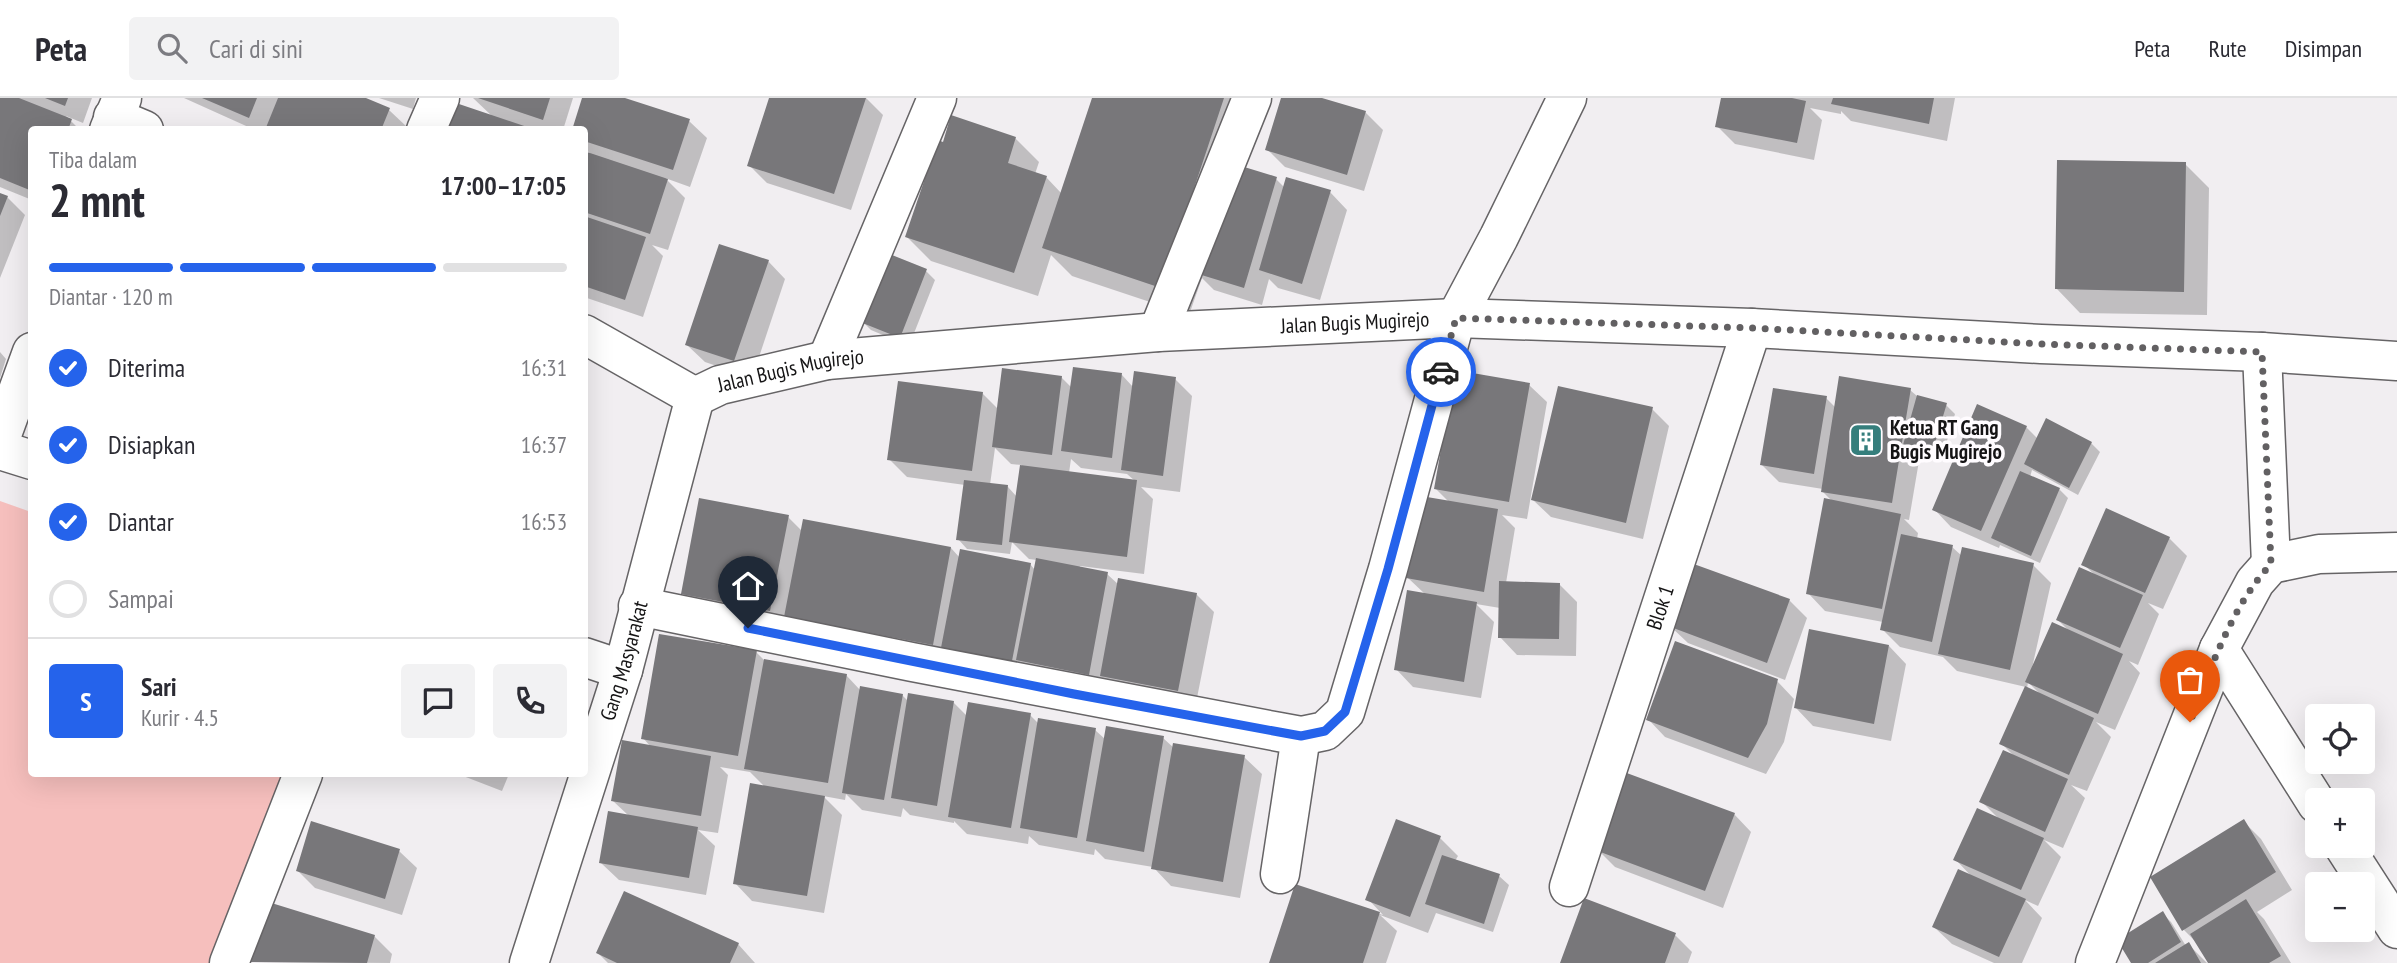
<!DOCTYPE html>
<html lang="id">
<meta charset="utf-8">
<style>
body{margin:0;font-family:"PT Sans Narrow",sans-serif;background:#f2f2f3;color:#2b2b33;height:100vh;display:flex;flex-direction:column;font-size:26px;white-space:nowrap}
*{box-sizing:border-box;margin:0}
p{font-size:23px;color:#7c7c81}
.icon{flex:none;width:38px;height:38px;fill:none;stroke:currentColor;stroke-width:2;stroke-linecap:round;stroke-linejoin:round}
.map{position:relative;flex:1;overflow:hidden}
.sheet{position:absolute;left:28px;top:28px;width:560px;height:651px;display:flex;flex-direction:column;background:#fff;border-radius:7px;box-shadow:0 7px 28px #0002}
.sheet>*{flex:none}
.tools{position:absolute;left:2305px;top:606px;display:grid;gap:14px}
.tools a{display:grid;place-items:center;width:70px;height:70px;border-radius:7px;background:#fff;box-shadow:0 7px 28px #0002;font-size:35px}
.pin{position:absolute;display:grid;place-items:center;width:60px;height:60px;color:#fff;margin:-72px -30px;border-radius:50% 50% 50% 0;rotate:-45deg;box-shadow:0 0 7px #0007}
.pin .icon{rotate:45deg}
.courier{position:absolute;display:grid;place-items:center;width:70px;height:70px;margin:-35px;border:5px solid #2563eb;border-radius:50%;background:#fff;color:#222;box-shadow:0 2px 9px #0007}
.summary em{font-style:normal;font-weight:700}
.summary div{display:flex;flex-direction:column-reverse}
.summary{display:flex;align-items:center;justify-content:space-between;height:119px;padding:0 21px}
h1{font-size:46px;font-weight:700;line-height:52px}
.bar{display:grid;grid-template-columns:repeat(4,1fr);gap:10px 7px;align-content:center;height:84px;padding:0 21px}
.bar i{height:9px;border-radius:5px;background:#e1e1e2}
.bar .active{background:#2563eb}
.bar p{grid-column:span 4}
.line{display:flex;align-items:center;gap:18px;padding:0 21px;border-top:2px solid #e1e1e2}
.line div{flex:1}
.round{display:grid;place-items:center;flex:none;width:74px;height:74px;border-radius:7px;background:#f2f2f3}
ol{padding:0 21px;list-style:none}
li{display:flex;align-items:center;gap:21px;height:77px}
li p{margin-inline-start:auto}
li .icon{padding:7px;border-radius:50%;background:#2563eb;color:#fff;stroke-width:4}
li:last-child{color:#7c7c81}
li i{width:38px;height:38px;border:4px solid #e1e1e2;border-radius:50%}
header{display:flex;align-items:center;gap:42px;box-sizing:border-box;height:98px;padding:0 35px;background:#fff;border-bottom:2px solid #e1e1e2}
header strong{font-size:33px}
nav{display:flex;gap:38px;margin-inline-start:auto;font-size:24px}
.search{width:490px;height:63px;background:#f2f2f3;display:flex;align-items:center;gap:18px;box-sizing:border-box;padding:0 24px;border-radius:7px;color:#7c7c81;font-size:26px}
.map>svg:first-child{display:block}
.green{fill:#f6bfbd}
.shadow{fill:#0003;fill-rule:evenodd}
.building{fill:#78777a}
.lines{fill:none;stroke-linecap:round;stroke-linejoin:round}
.minor-casing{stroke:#666466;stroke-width:41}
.minor{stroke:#fff;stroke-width:38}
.done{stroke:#626062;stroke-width:7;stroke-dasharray:0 12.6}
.route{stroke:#2563eb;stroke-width:9}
.labels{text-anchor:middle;stroke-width:7;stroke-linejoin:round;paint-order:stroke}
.street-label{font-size:21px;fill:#151415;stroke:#fffcff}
.poi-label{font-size:21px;font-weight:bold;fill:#151415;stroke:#fffcff;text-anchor:start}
</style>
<header>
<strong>Peta</strong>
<div class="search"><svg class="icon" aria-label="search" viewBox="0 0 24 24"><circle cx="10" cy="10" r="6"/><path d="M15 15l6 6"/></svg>Cari di sini</div>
<nav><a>Peta</a><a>Rute</a><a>Disimpan</a></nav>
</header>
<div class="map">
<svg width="2397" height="865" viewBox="0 0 2397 865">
<rect width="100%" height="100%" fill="#f1eef1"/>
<path class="green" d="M0,403L31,414L32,676H295L233,865H0Z"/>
<path class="shadow" d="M0,0H92L83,25L66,18L80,32H32V102L0,89Z
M184,0H362L389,12L407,29L406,32H255Z
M379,0H416L413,11Z
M473,0H573L563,32H449L493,19Z
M584,0H620L689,23L707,40L690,89L665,80L685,100L668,152L652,147L663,158L643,219L584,199V55L592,57L584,50Z
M771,0H866L883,17L851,112L767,85L749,67Z
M1094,0H1261L1238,69L1276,81L1285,90L1330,94L1347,112L1320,202L1278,190L1269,181L1262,207L1214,192L1202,180L1189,217L1072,178L1051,157L1038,198L931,163L907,139L944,46L1015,40L1039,64L1035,76L1046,79L1062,96Z
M1283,0H1316L1365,14L1383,32L1364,93L1285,69L1267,51Z
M1723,0H1955L1947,43L1851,23L1841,13V16L1810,10L1822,22L1814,62L1735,46L1717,28Z
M2185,66L2209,90L2207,217L2080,215L2057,191Z
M0,97L7,99L25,117L0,180Z
M768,163L785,181L752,280L705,264L687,247Z
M926,173L935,182L909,248L871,232L862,223Z
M0,254L6,261L0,280Z
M1122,277L1133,289L1175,281L1192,298L1180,394L1141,389L1153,401L1144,476L1080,468L1079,470L1107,476L1119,487L1196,496L1214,514L1195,610L701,514L683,496L788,419L802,433L951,450L960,460L1030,466L1035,472L1037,462L1029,461L1012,444L1010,456L967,451L958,441L965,387L907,379L889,361L982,295L998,311L1061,279L1072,290ZM995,350L1011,366L1022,367L1017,399L1008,389L990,387ZM1071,361L1081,370L1127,376L1135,383L1069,375Z
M1529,287L1547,304L1527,421L1502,417L1515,430L1506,485L1559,486L1577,504L1576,558L1517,557L1500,539V510L1476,506L1494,524L1481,600L1413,589L1396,571L1426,497L1408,480L1449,404L1436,391Z
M1910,292L1917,298L1946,307L1955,316L1941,363L1920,357L1909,422L1904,421L1918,435L1917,441L1952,449L1962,458L2033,467L2051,485L2032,570L2070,534L2058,522L2095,477L2083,466L2169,440L2187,458L2163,511L2148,505L2159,516L2138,567L2129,563L2140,575L2115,632L2096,624L2111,639L2087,693L2071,687L2085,700L2063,750L2044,742L2061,759L2038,808L2025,802L2042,820L2022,865H1994L1952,846L1934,829L1973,780L1956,762L1999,721L1981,703L2015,659L2001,645L2026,589L1957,573L1943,559L1900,549L1882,531L1883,524L1825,513L1808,495L1833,404L1823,394V391L1779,384L1762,367L1826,300L1836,310ZM2028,584L2041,597L2027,591Z
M1652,311L1669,328L1643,441L1551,419L1533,402Z
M2026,329L2038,341L2091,345L2100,354L2078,397L2032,372L2030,379L2059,391L2068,400L2040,465L2000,447L1999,450L1951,429L1934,411Z
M1789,502L1807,520L1785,582L1688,545L1670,528Z
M1889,548L1906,566L1891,643L1813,628L1796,610Z
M756,554L765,563L846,577L861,593L902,597L909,604H953L967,618L1030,617L1039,626L1095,632L1105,641L1163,640L1174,650L1244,659L1262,676L1240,800L1171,788L1153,769L1105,761L1095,751L1094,757L1039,747L1029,738L1028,746L967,736L954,723V725L910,717L903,710L901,719L862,712L846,696L845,702L823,698L842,717L824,815L752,803L735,785L765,689L750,674L720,669L728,677L718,735L698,732L715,748L706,797L619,782L601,765L629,718L613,703L651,649L643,640Z
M1777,583L1794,601L1784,644L1766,676L1665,639L1648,621Z
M458,676H509L502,693Z
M1734,716L1751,734L1723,810L1615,769L1597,751Z
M2243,723L2261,741L2292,792L2257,814L2264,821L2291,865H2210L2199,847L2184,832Z
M1440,740L1458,758L1455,763L1499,778L1509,787L1493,834L1436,815L1428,835L1380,817L1397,833L1386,865H1271L1296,788L1383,817L1368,801Z
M399,753L417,770L402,817L315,790L298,773Z
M1585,803L1675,837L1692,854L1688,865H1562Z
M2162,815L2171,824L2186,848L2188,846L2207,865H2134L2120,842Z
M374,838L392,856L390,865L249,864Z
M738,846L755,865H608L598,855Z"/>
<path class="building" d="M0,0H19L72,21L68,32H32V93L0,80Z
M45,0H68L65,8Z
M202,0H257L249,20Z
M278,0H366L390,10L381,32H265Z
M478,0H550L543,22Z
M582,0H625L690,21L673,72L584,43V32H572Z
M769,0H866L834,96L747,68Z
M1092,0H1224L1161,190L1042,150Z
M1281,0H1322L1366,13L1347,77L1265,52Z
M1721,0H1792L1806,3L1797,45L1715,29Z
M1833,0H1934L1929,26L1831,6Z
M456,5L533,31V32H448Z
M951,17L1016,39L1008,65L1047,78L1014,175L905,139L938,42L943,44Z
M584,53L668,81L650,136L584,114Z
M2057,62L2186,64L2184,194L2055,191Z
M1228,64L1277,79L1244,190L1195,175Z
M1286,79L1331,92L1302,186L1259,172Z
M0,95L8,98L0,118Z
M584,118L646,139L625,202L584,188Z
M719,146L769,162L734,263L685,247Z
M887,155L927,171L900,240L860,224Z
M1073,269L1122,275L1112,360L1061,353Z
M1002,270L1062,278L1052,357L992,349Z
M1455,272L1530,285L1509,404L1434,391Z
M1134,273L1176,279L1163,378L1121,372Z
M1839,278L1911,290L1892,405L1821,394Z
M898,283L983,294L972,373L887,362Z
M1558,288L1653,309L1626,425L1531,402Z
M1773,290L1827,298L1814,376L1760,367Z
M1917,297L1947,305L1932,355L1903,347Z
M1977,306L2027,328L1981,433L1932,412Z
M2046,320L2092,344L2069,390L2024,366Z
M1020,367L1137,382L1127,459L1009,444Z
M2020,373L2060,390L2031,458L1991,440Z
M964,382L1008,387L1002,447L956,442Z
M1421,398L1498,411L1484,494L1406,480Z
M699,400L789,417L770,513L681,496Z
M1824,400L1901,416L1882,511L1806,496Z
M2106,410L2170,439L2145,495L2081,467Z
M803,421L951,449L933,547L784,519Z
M1901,436L1953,447L1932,544L1880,532Z
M1962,449L2034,465L2010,572L1938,556Z
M960,451L1031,465L1011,568L940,555Z
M1036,460L1108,474L1089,577L1016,562Z
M1691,465L1790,501L1767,565L1668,528Z
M2079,469L2143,497L2120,550L2056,522Z
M1118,480L1197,495L1178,593L1100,578Z
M1499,483L1560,485L1559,541L1498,540Z
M1407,492L1477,504L1464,584L1394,572Z
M2052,524L2123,556L2098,616L2025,584Z
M1809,531L1889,547L1874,626L1794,610Z
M659,536L757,552L738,658L641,641Z
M1675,543L1778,581L1767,626L1748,660L1646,622Z
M764,561L847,576L828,685L744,671Z
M860,588L903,596L884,702L842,695Z
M2025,588L2094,620L2069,677L1999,646Z
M908,595L954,603L937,708L891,700Z
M968,604L1031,615L1011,730L948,719Z
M1038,620L1096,630L1077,740L1020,730Z
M1106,628L1164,638L1144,754L1086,743Z
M622,642L711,658L701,718L611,703Z
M1173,645L1245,657L1223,784L1151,771Z
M2003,652L2068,681L2045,734L1979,704Z
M1624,674L1735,715L1705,793L1595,752Z
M750,685L825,698L807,798L733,786Z
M1977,710L2044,740L2021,792L1953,762Z
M608,713L698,729L689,780L599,765Z
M1396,721L1441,738L1410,819L1365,802Z
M2244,721L2276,774L2182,833L2150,779Z
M311,723L400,751L385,801L296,773Z
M1442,757L1500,776L1484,826L1425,806Z
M1958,771L2026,801L1999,859L1932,829Z
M1295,786L1380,814L1363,865H1269Z
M624,793L739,845L730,865H617L596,855Z
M1584,800L1676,835L1665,865H1560Z
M2246,801L2281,858L2269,865H2208L2190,836Z
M265,803L375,837L367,865L247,864Z
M2163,813L2181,844L2148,865H2131L2117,842Z
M2189,844L2201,865H2155Z"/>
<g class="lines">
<g class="minor-casing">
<g id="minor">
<path d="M113,19L144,32"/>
<path d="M109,32L122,0"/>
<path d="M426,32L440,0"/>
<path d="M1158,234L1252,0"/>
<path d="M584,236L695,299"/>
<path d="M2262,254L2271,466"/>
<path d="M827,262L937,0"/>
<path id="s1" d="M695,299L720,287L827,262L1158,234L1456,220L1752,230L2041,246L2262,254L2397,263"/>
<path d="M0,342L32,254"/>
<path d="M0,352L32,362"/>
<path d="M638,508L912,564L1279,634L1301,638L1325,633L1345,614L1388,471L1456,220L1499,139L1567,0"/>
<path d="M2219,551L2317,706"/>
<path d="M584,559L623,572"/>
<path d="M2343,747L2397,831"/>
<path d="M1280,776L1301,638"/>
<path id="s2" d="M1569,789L1752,230"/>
<path d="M229,865L303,676"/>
<path id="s3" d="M529,865L623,572L695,299"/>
<path d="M2095,865L2219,551L2255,484L2271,466L2319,456L2397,454"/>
</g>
</g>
<use href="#minor" class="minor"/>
</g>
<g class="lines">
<path class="done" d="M1441,274L1456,220L1752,230L2041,246L2262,254L2271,466C2231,509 2211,570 2190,624"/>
<path class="route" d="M748,530L1074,596L1279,634L1301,638L1325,633L1345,614L1388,471L1441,274"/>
</g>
<defs>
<g id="building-square" transform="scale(1.75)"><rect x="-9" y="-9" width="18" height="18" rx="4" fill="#357e7c" stroke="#fffcff"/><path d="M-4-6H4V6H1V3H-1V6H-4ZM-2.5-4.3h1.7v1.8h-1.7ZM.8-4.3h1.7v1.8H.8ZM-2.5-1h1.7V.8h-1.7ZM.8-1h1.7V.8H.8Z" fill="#fff"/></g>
</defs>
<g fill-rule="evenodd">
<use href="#building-square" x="1866" y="342"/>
</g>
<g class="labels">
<g class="street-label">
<text dy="7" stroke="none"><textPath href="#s1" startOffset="667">Jalan Bugis Mugirejo</textPath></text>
<text dy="7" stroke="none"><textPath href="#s1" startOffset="100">Jalan Bugis Mugirejo</textPath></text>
<text dy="7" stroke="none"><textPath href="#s2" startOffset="294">Blok 1</textPath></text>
<text dy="7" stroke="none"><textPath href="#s3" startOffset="317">Gang Masyarakat</textPath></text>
</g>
<g class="poi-label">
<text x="1890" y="337">Ketua RT Gang<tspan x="1890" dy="24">Bugis Mugirejo</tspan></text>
</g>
</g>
</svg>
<div class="tools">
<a><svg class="icon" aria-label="locate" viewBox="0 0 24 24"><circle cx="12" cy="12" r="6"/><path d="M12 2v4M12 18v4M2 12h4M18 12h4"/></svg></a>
<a>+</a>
<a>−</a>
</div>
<div class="pin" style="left:2190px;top:624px;background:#ea580c"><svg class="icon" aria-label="bag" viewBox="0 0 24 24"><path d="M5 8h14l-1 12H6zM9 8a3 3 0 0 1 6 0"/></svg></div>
<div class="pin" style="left:748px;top:530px;background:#1f2937"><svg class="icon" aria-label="home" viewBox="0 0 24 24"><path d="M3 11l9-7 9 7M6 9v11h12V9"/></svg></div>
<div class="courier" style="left:1441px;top:274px"><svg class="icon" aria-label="car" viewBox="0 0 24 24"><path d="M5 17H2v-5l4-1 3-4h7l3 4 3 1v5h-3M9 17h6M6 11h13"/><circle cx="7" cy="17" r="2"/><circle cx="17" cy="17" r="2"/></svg></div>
<section class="sheet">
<div class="summary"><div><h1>2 mnt</h1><p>Tiba dalam</p></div><em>17:00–17:05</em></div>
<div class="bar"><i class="active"></i><i class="active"></i><i class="active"></i><i></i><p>Diantar · 120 m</p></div>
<ol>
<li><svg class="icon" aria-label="check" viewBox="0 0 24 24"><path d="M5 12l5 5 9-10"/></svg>Diterima<p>16:31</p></li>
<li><svg class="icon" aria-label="check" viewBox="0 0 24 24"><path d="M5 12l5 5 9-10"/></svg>Disiapkan<p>16:37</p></li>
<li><svg class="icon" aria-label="check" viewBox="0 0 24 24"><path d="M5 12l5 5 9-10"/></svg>Diantar<p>16:53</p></li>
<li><i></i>Sampai</li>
</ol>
<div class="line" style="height:126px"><b class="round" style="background:#2563eb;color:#fff">S</b><div><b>Sari</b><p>Kurir · 4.5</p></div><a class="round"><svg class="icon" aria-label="chat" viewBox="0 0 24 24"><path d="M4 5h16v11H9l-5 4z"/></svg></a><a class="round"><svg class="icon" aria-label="phone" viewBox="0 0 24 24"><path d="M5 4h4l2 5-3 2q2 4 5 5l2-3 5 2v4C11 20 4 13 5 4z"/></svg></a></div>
</section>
</div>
